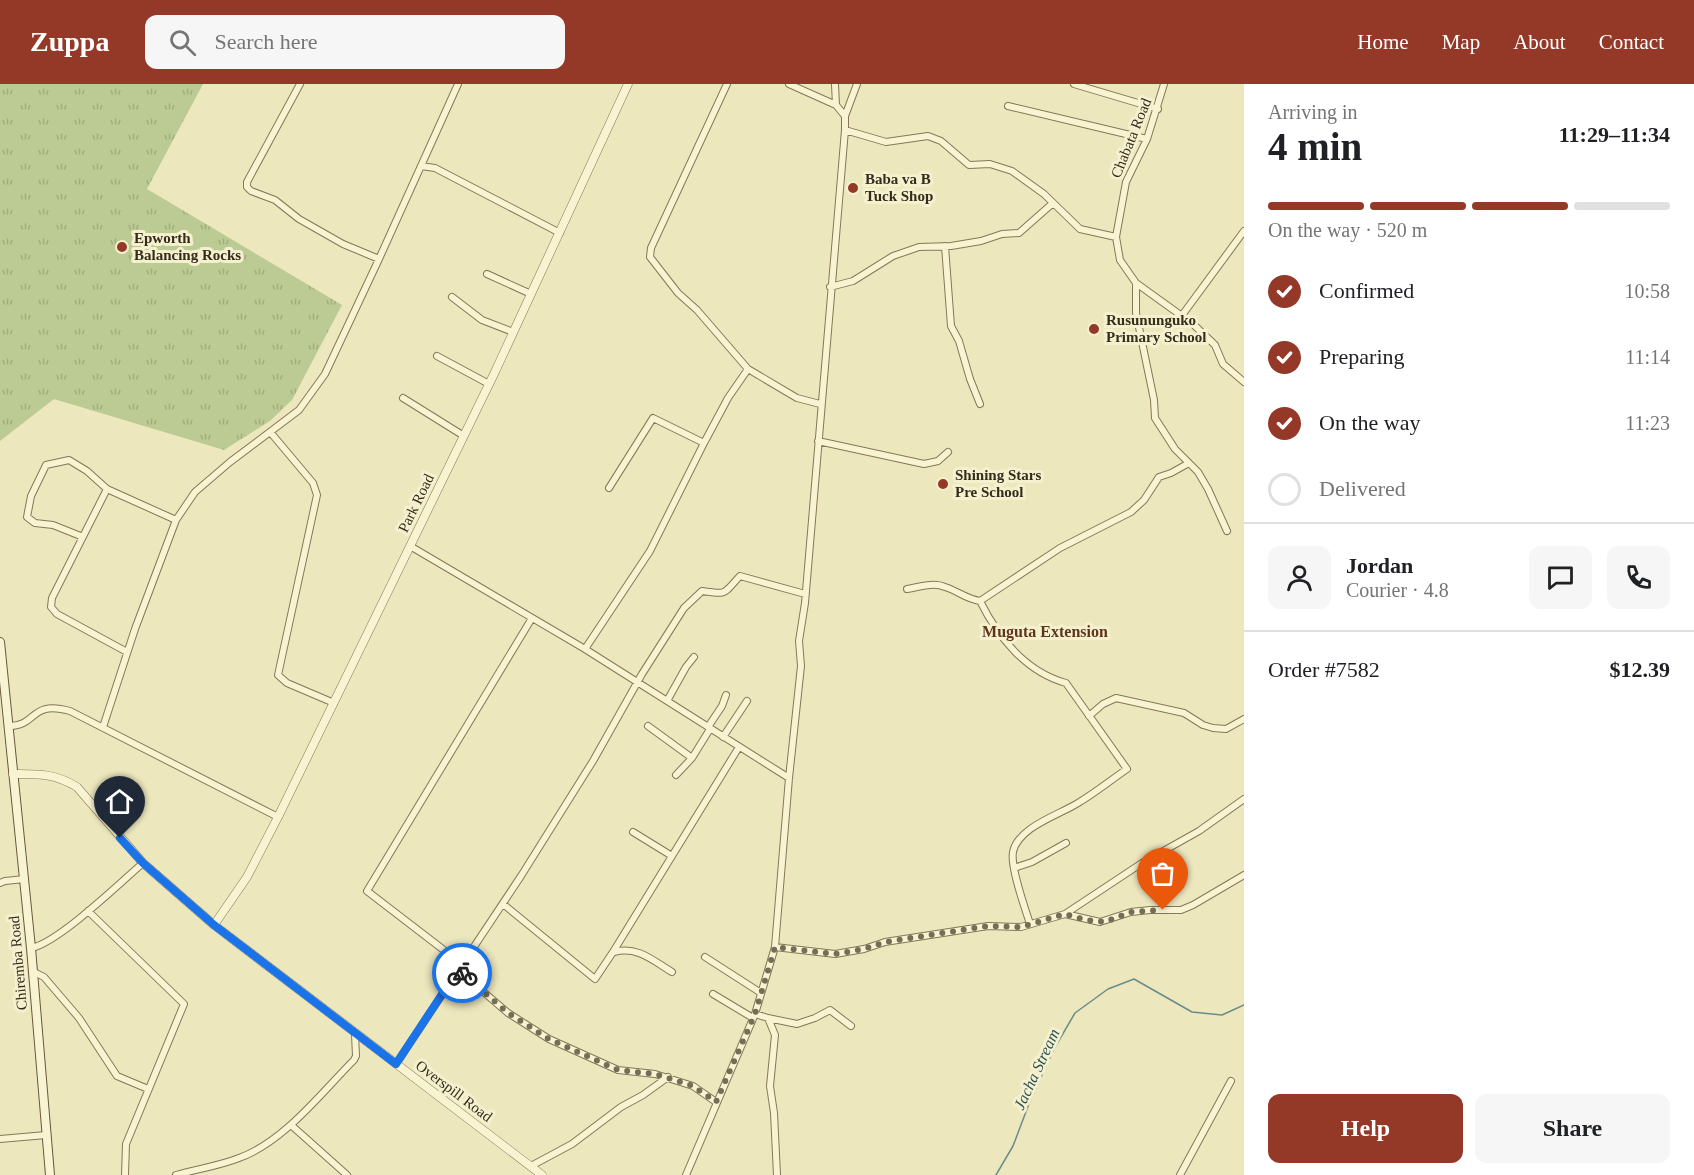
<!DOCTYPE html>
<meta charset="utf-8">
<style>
body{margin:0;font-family:"Times New Roman",serif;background:#f6f6f6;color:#202124;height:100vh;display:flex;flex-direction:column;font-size:22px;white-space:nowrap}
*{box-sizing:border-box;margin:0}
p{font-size:20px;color:#757577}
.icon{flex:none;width:33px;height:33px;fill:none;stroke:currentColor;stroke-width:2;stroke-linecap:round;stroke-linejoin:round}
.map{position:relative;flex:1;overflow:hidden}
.details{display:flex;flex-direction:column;background:#fff;width:450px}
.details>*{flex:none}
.pin{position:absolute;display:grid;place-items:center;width:51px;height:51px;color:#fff;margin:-62px -26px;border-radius:50% 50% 50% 0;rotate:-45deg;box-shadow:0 0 6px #0007}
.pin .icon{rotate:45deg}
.courier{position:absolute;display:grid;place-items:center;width:60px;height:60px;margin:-30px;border:4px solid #1a73e8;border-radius:50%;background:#fff;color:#222;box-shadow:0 2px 8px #0007}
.head em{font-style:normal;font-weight:700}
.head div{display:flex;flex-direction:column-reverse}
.head{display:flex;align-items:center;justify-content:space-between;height:102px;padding:0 24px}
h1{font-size:39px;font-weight:700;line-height:45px}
.bar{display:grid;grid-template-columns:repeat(4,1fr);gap:9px 6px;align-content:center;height:72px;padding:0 24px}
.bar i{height:8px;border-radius:4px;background:#e0e0e0}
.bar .on{background:#943827}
.bar p{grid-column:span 4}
.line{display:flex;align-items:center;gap:15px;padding:0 24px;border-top:2px solid #e0e0e0}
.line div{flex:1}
.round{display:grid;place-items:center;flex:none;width:63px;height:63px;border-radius:12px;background:#f6f6f6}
ol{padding:0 24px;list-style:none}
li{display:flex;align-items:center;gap:18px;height:66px}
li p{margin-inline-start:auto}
li .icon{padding:6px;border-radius:50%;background:#943827;color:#fff;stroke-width:4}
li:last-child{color:#757577}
li i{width:33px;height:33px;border:3px solid #e0e0e0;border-radius:50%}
.action{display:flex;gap:12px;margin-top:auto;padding:12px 24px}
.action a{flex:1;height:69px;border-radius:12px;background:#943827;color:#fff;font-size:24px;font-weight:700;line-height:69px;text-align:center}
.action a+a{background:#f6f6f6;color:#202124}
header{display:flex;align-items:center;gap:36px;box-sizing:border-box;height:84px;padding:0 30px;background:#943827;color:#fff}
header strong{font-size:28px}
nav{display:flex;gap:33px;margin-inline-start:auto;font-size:21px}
.search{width:420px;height:54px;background:#f6f6f6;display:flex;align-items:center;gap:15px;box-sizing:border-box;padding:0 21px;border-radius:12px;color:#757577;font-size:22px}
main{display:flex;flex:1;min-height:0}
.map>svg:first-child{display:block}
.grass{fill:url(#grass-tufts)}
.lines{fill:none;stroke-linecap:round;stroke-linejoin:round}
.stream{stroke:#698c89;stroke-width:1.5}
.minor-casing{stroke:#857757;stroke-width:8}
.tertiary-casing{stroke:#857757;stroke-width:9}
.secondary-casing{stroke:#67583b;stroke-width:10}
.minor{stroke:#f8f3d1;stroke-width:6}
.tertiary{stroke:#f8f3d1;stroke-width:8}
.secondary{stroke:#f8f3d1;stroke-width:8}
.done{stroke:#756d55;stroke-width:6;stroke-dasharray:0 10.8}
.route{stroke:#1a73e8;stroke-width:8}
.poi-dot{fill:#943827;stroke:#f5f0ce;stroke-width:2}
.labels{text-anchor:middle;stroke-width:6;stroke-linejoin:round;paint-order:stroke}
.street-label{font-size:15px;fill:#352c1c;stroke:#f5f0ce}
.poi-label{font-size:15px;font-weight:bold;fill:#352c1c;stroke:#f5f0ce;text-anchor:start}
.neighbourhood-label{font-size:16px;font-weight:bold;fill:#61351b;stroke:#f5f0ce}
.water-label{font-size:16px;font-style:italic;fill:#2b5155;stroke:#f5f0ce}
</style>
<header>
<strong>Zuppa</strong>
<div class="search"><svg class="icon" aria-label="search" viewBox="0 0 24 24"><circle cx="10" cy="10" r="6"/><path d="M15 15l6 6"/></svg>Search here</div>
<nav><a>Home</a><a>Map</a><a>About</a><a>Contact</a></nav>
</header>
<main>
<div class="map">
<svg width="1244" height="1091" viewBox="0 0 1244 1091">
<defs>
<pattern id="grass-tufts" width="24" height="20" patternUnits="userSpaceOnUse" patternTransform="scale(1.5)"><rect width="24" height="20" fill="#bccb93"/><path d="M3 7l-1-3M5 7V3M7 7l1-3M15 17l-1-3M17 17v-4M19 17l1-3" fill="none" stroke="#a2ae7e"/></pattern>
</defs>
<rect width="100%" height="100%" fill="#ede7be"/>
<path class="grass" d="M0,0H203L147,105L342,221L292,316L270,337L224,366L54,315L0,357Z"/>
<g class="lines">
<path class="stream" d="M996,1091L1013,1062L1030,1017L1054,965L1075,929L1108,905L1134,895L1192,928L1222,931L1244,921"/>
<g class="minor-casing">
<path id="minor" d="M300,0L247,98V103L251,107L275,116L299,135L343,160L379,175
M727,0L651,164L650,173L678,209L697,226L748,285L797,314L820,320
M835,0L836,21
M1074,0L1158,25
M1008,22L1147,55
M845,32L857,0
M845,46L886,58L928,52L941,57L969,81L990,80L1012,87L1044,110L1080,145L1116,153L1120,176L1136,199L1193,240L1215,261L1223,280L1244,298
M421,82L435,84L560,149
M1116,153L1126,98L1147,55L1164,0
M945,162L951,242L959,257L970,295L980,320
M487,190L531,210
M1136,199V229L1154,316L1155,334L1175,365L1198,388L1208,405L1227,447
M830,203L853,197L893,172L919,163L951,162L981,157L1002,150L1019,149L1053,119
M452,213L482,236L513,248
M1183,230L1244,147
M437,272L489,300
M403,314L464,352
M271,349L313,399L317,411L278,591L287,599L334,619
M818,357L924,380L938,377L948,368
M609,404L653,334L704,359
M107,405L52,514L51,523L57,530L127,568
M83,453L53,441L35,439L27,433L31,412L46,381L69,376L87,387L107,405L176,436
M410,462L585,565L789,694
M907,505C919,503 934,498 945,503C958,507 966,515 980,517L1060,464L1131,428L1144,416L1159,393L1171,389L1189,379
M980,517C998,553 1026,588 1066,599L1127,685C1111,696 1095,709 1078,719C1059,731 1018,743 1013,768C1010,783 1025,824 1030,840
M585,565L650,467L704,359L728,314L748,285
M667,617L686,583L694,573
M1089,632L1103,620L1116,614L1184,629L1203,641L1213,644L1226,645L1244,635
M10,642C38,641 30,616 70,627L278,733
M648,642L692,674
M103,643L135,545L176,436L195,408L230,378L299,326L325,290L379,175L458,0
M708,643L722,622L726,611
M723,653L747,617
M676,691L692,674L710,645
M633,748L672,772
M1014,784L1032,778L1066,759
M0,799L5,797L25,795
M503,820L595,895L613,868L739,663
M88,827L184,920L126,1060L125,1091
M1065,830L1142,779L1199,747L1244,715
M775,863L835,870L864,865L885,858L988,842L1021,843L1065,830L1100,838L1131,828L1150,826H1181L1193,821L1244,791
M31,864C58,859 120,799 143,779
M614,868C638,862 652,876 672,888
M705,873L761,909
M462,880L367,807L532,534
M458,886L508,929L549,955L618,986L655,990L693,1002L716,1018
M32,887L44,893L79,934L117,992L148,1005
M713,910L753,934
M755,930L768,934L775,951L770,1002L774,1029L777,1091
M768,934L797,940L815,934L830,926L851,942
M396,980L521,792L593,677L642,590L684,524L702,507C728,511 723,510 740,492L805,510
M291,1041L347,1091
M0,1055L46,1051
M531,1082L572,1060L621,1023L643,1011L668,993
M176,1091C197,1085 219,1082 239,1074C284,1058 321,1009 354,976L356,972L355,950
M686,1091L755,930L775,863L789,694L801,582L799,557L805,519L845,46V32L836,21L789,0
M1180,1091L1231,997"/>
</g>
<g class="tertiary-casing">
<path id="tertiary" d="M13,690C38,690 54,689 77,703L143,779L214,841L542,1091
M214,841L247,793L278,733L494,290L628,0"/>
</g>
<g class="secondary-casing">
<path id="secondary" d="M0,558L31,864L50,1091"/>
</g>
<use href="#minor" class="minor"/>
<use href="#tertiary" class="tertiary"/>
<use href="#secondary" class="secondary"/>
</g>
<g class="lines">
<path class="done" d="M462,889L508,929L549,955L618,986L655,990L693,1002L716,1018L755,930L775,863L835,870L864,865L885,858L988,842L1021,843L1065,830L1086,836L1105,838L1131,828L1163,826"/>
<path class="route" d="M120,754L143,779L214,841L396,980L458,886L462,889"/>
</g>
<g class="poi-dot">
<circle cx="853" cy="104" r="6"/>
<circle cx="122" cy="163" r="6"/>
<circle cx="1094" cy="245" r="6"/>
<circle cx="943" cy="400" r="6"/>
</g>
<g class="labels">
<g class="street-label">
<text transform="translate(1131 54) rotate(-68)" y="5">Chabata Road</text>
<text transform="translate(416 419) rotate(-64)" y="5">Park Road</text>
<text transform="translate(18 879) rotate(-95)" y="5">Chiremba Road</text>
<text transform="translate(454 1007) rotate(37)" y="5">Overspill Road</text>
</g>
<g class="poi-label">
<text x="865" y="100">Baba va B<tspan x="865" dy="17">Tuck Shop</tspan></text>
<text x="134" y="159">Epworth<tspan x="134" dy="17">Balancing Rocks</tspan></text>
<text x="1106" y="241">Rusununguko<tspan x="1106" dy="17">Primary School</tspan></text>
<text x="955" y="396">Shining Stars<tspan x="955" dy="17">Pre School</tspan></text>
</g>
<g class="neighbourhood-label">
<text x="1045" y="553">Muguta Extension</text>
</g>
<g class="water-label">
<text transform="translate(1036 985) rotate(-65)" y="6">Jacha Stream</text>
</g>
</g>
</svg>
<div class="pin" style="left:1163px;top:826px;background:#ea580c"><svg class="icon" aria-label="bag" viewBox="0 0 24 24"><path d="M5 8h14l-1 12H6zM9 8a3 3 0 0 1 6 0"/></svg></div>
<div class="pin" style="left:120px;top:754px;background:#1f2937"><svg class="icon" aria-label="home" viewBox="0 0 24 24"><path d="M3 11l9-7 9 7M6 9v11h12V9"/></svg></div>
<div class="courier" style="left:462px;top:889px"><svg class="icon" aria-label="bike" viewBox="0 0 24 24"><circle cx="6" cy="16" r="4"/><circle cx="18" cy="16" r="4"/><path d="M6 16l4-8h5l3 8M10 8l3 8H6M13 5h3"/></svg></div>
</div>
<section class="details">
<div class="head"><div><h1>4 min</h1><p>Arriving in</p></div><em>11:29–11:34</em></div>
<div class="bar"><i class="on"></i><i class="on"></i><i class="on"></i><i></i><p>On the way · 520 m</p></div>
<ol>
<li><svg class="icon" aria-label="check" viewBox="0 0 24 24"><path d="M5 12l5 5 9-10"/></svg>Confirmed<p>10:58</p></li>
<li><svg class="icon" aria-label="check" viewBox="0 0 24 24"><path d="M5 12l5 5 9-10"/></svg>Preparing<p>11:14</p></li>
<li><svg class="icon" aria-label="check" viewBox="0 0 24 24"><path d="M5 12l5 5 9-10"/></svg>On the way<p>11:23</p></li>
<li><i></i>Delivered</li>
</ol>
<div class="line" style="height:108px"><a class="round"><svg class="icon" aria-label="person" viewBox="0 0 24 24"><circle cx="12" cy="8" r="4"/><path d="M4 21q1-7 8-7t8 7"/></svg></a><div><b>Jordan</b><p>Courier · 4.8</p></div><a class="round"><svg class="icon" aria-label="chat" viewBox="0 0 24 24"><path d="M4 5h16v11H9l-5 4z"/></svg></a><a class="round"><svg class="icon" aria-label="phone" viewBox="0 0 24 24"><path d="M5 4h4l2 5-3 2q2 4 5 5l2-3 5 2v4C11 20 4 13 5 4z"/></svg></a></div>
<div class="line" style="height:78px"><div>Order #7582</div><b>$12.39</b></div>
<div class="action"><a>Help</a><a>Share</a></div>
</section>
</main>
